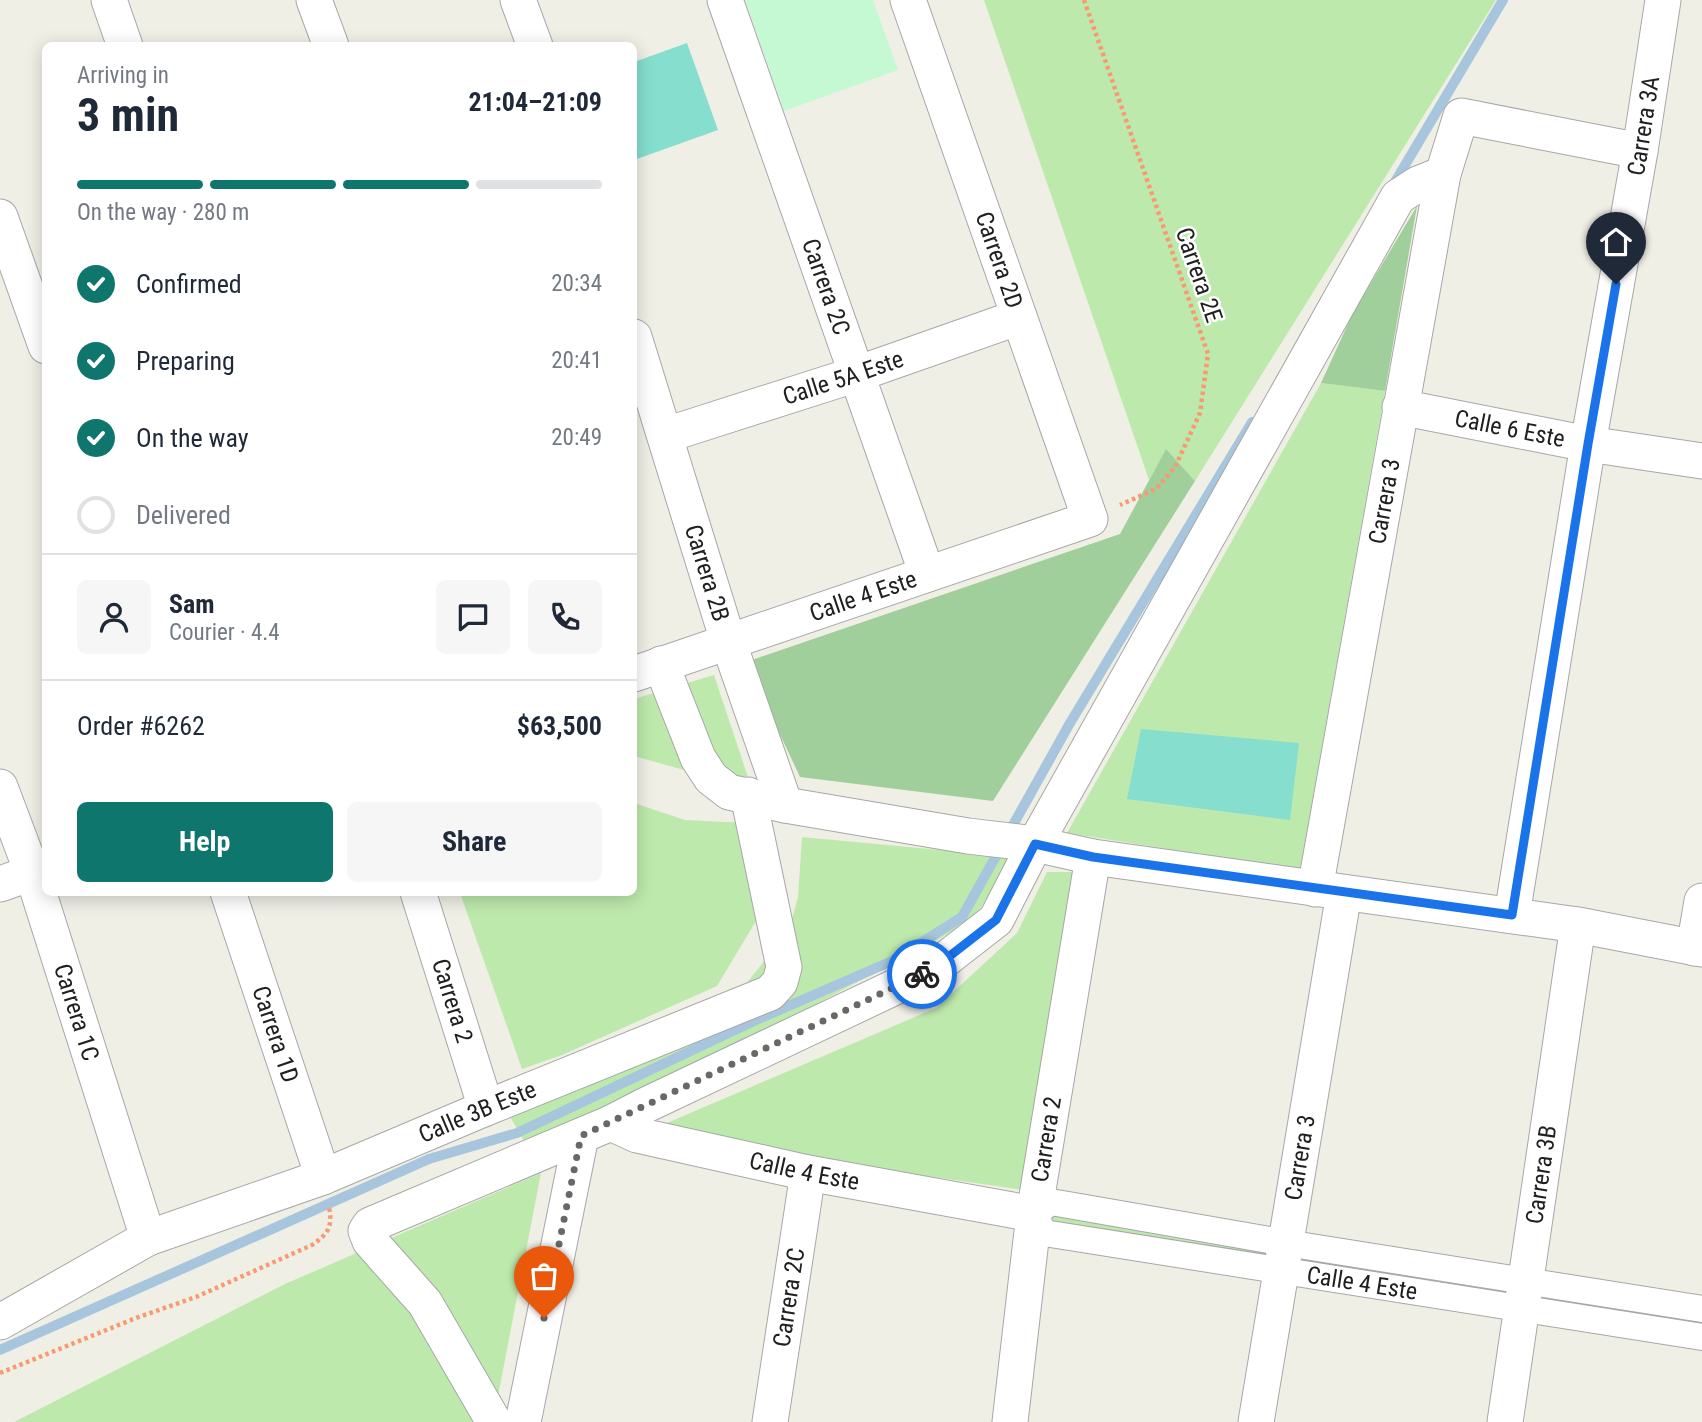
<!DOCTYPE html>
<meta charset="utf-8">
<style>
body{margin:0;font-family:"Roboto Condensed",sans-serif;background:#f6f6f7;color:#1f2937;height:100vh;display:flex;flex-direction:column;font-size:26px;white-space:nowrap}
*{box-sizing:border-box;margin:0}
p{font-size:23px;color:#747a83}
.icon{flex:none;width:38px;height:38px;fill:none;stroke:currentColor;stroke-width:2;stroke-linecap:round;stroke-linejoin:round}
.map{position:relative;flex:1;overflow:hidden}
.side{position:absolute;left:42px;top:42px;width:595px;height:854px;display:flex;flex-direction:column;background:#fff;border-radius:10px;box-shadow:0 4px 18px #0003}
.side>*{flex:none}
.pin{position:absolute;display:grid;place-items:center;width:60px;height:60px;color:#fff;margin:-72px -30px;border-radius:50% 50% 50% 0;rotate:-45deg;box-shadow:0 0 7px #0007}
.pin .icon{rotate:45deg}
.courier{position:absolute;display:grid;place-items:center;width:70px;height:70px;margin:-35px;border:5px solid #1a73e8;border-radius:50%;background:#fff;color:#222;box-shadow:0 2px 9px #0007}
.head em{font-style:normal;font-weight:700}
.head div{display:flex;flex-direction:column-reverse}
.head{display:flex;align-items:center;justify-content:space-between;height:119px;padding:0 35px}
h1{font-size:46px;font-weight:700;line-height:52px}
.bar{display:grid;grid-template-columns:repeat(4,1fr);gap:10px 7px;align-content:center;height:84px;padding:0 35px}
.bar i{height:9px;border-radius:5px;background:#e0e1e3}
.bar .selected{background:#0f766e}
.bar p{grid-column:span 4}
.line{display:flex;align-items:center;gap:18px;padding:0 35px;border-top:2px solid #e0e1e3}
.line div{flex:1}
.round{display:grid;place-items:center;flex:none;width:74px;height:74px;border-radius:10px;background:#f6f6f7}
ol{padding:0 35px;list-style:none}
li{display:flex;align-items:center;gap:21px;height:77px}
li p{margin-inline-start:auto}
li .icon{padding:7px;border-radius:50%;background:#0f766e;color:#fff;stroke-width:4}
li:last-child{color:#747a83}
li i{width:38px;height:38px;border:4px solid #e0e1e3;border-radius:50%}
.primary-button{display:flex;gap:14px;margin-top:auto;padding:14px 35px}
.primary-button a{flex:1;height:80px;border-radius:10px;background:#0f766e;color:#fff;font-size:28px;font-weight:700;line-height:80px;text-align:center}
.primary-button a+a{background:#f6f6f7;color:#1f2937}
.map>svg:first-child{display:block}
.grass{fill:#bee9ad}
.forest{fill:#a0cf9b}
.park{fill:#c4f9d3}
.pitch{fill:#85dece}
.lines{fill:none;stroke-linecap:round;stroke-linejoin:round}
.stream{stroke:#a7c6dd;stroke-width:10}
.pedestrian-casing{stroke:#a7a7a7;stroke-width:28}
.minor-casing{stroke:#a7a7a7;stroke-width:37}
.path{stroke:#f8996f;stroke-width:4.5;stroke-dasharray:3.5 3.5;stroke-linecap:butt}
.pedestrian{stroke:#fff;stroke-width:26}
.minor{stroke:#fff;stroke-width:35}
.done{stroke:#696865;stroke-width:7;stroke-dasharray:0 12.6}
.route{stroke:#1a73e8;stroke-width:9}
.labels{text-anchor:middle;stroke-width:5;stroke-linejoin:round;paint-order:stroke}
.street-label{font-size:24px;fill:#202020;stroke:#fff}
</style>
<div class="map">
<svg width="1702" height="1422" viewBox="0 0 1702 1422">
<rect width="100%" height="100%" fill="#f0efe6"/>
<path class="grass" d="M984,0H1496L1195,481L1166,450L1149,480Z
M1321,383L1385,391L1300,870L1067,833Z
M714,675L752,789L634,756V699Z
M634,803L685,820L772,824L759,916L717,986L562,1055L522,1069L460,893L634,892Z
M802,837L1014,857L972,921L623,1107L529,1150L508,1113L730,1004L789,930L798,897Z
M1047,872H1077L1030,1191L641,1134L936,1008L1017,933Z
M541,1173L493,1422H14L285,1284Z
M1049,1210L1274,1246L1271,1261L1045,1227Z"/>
<path class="forest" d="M1417,206L1385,391L1321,383L1353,313Z
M1166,449L1195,481L993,801L800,777L746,662L1120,534Z"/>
<path class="park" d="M745,0H873L898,70L784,111Z"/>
<path class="pitch" d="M687,43L718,130L634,160V62Z
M1141,729L1299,743L1290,820L1127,799Z"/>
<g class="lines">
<path class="stream" d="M1392,187L1503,0
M1008,834L1070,723L1252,422
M0,1350L429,1159L517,1133L754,1021L892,961L962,917L1001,847"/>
<g class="pedestrian-casing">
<g id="pedestrian">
<path id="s1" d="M1702,1309L1286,1243L1051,1202L1034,1214L1044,1233L1702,1337"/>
</g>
</g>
<g class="minor-casing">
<g id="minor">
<path d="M109,0L125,46"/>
<path d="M314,0L331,46"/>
<path d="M518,0L535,46"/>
<path id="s2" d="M725,0L927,574"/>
<path d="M0,217L46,346"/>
<path id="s3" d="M634,337L728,641L785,805"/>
<path id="s4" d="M1400,407L1588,444L1702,461"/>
<path id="s5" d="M666,435L857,374L1019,317"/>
<path d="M661,664L698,758L711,778L729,792L785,805L968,836L1035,844L1093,857L1578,925L1702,949"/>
<path id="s6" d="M634,674L1090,519L908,0"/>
<path id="s7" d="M0,787L32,872L148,1238"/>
<path d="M0,884L46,868"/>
<path id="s8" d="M1315,889L1443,174L1461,116L1640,151"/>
<path id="s9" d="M228,892L323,1177"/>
<path id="s10" d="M418,892L486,1108"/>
<path id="s11" d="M1512,915L1588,444L1640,151L1663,0"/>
<path d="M1694,948L1702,901"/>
<path d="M611,1123L646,1105L933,969L996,920L1035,844L1398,197L1418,184L1443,174"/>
<path id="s12" d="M0,1322L148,1238L323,1177L486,1108L770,993L780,982L784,967L748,795"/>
<path id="s13" d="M494,1422L425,1303L370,1241L366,1231L370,1225L611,1123L637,1135L808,1173L1034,1214"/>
<path d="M523,1422L581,1136"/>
<path id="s14" d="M770,1422L808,1173"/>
<path id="s15" d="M1010,1422L1034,1214L1093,857"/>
<path id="s16" d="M1256,1422L1344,893"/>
<path id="s17" d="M1505,1422L1578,925"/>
</g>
</g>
<path class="path" d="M1084,0L1208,354L1200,413L1175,467L1156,489L1120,505
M0,1373L136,1318L196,1297L312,1245C328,1234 333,1227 329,1207"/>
<use href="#pedestrian" class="pedestrian"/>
<use href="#minor" class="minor"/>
</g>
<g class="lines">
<path class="done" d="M544,1318L581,1136L922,974"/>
<path class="route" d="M922,974L933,969L996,920L1035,844L1093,857L1512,915L1588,444L1616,284"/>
</g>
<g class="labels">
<g class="street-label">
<text dy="8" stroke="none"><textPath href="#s11" startOffset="800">Carrera 3A</textPath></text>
<text transform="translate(999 260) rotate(71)" y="8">Carrera 2D</text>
<text transform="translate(1199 275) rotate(71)" y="8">Carrera 2E</text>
<text dy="8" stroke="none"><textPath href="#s2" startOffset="304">Carrera 2C</textPath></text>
<text dy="8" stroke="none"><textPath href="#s5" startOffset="186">Calle 5A Este</textPath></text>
<text dy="8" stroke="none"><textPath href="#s4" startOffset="112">Calle 6 Este</textPath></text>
<text dy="8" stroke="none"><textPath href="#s8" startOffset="394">Carrera 3</textPath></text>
<text dy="8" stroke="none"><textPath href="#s3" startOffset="247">Carrera 2B</textPath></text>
<text dy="8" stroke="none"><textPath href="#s6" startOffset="242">Calle 4 Este</textPath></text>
<text dy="8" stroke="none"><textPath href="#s10" startOffset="114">Carrera 2</textPath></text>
<text dy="8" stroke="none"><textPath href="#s7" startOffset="238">Carrera 1C</textPath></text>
<text dy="8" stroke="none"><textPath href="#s9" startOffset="150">Carrera 1D</textPath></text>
<text dy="8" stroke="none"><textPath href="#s12" startOffset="523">Calle 3B Este</textPath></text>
<text dy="8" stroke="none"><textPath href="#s15" startOffset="285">Carrera 2</textPath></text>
<text dy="8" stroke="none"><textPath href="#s16" startOffset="268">Carrera 3</textPath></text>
<text dy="8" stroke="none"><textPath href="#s13" startOffset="700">Calle 4 Este</textPath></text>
<text dy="8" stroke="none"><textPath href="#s17" startOffset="250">Carrera 3B</textPath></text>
<text dy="8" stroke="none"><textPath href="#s1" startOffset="1024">Calle 4 Este</textPath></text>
<text dy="8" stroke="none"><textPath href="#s14" startOffset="126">Carrera 2C</textPath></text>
</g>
</g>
</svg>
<div class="pin" style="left:544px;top:1318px;background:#ea580c"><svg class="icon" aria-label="bag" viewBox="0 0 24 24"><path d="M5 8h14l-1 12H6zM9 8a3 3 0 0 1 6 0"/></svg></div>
<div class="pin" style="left:1616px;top:284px;background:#1f2937"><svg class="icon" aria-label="home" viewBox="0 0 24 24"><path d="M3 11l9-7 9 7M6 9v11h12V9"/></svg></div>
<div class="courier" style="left:922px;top:974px"><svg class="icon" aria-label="bike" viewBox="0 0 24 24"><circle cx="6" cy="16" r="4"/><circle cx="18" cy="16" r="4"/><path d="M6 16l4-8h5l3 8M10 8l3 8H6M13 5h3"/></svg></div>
<section class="side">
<div class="head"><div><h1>3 min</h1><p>Arriving in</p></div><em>21:04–21:09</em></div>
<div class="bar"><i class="selected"></i><i class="selected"></i><i class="selected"></i><i></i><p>On the way · 280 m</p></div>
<ol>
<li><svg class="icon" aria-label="check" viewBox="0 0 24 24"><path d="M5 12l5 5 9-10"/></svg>Confirmed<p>20:34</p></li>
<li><svg class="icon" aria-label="check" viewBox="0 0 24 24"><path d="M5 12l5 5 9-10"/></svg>Preparing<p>20:41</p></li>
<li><svg class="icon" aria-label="check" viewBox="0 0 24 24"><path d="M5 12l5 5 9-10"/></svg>On the way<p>20:49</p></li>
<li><i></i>Delivered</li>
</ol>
<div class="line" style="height:126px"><a class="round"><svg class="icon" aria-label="person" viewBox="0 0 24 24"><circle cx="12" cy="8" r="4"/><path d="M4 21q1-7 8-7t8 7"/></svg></a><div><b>Sam</b><p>Courier · 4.4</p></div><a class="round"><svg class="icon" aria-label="chat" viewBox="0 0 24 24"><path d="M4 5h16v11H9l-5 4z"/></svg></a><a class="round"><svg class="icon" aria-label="phone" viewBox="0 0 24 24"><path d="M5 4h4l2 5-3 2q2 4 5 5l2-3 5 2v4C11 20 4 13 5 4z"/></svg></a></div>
<div class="line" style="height:91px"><div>Order #6262</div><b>$63,500</b></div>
<div class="primary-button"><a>Help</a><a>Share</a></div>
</section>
</div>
